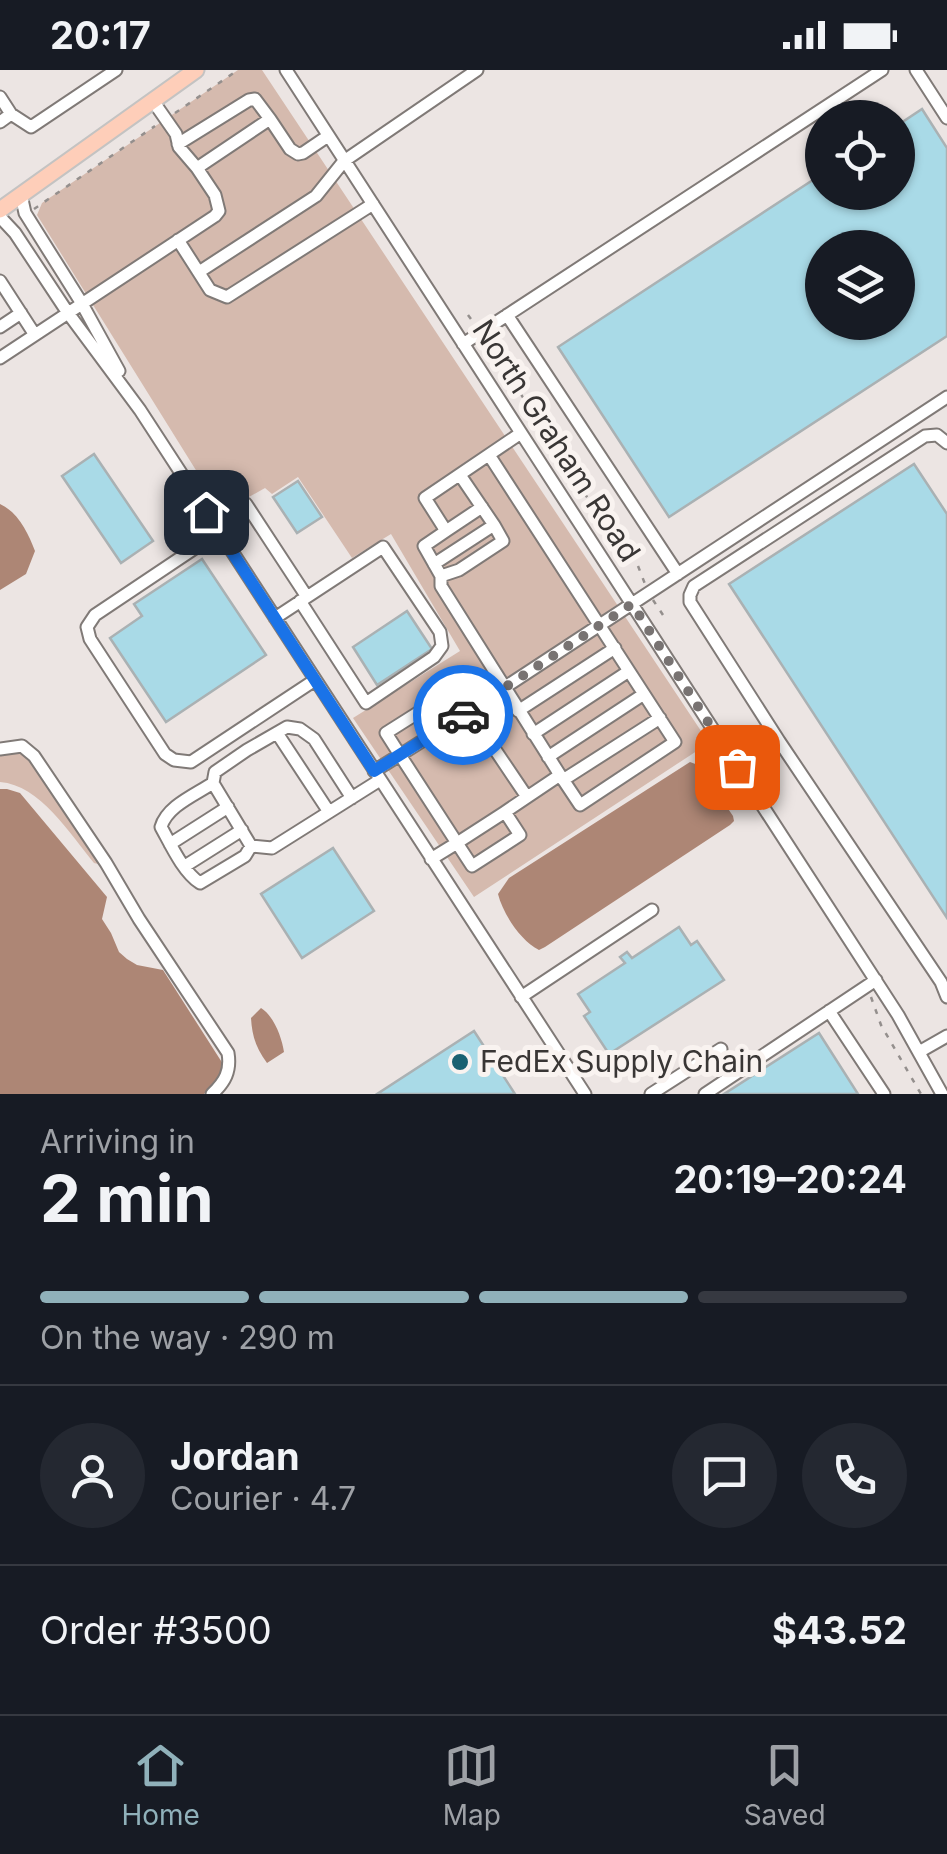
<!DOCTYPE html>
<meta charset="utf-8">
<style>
body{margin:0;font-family:Inter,sans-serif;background:#242831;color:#f1f3f6;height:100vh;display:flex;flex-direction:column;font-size:38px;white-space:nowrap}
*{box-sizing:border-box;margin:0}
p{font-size:32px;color:#9ea1a6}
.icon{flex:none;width:55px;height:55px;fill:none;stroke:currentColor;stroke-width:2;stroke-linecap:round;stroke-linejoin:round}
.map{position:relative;height:1024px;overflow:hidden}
.drawer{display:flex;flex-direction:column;background:#171b24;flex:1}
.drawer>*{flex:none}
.controls{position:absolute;left:805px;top:30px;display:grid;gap:20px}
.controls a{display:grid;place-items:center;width:110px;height:110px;border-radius:50%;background:#171b24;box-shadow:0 2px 8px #0004;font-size:50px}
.pin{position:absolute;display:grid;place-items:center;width:85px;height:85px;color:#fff;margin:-42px;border-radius:20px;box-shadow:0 5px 15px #0006}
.courier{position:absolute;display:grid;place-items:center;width:100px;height:100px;margin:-50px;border:8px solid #1a73e8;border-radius:50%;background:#fff;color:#222;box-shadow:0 2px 12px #0007}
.head em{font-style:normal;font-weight:700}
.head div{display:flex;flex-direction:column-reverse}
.head{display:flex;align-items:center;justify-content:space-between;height:170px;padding:0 40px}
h1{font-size:65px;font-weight:700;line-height:75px}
.bar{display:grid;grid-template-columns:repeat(4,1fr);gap:15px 10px;align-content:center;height:120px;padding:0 40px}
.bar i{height:12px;border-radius:8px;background:#363941}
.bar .active{background:#90b1ba}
.bar p{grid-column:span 4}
.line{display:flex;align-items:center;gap:25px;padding:0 40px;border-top:2px solid #363941}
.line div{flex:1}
.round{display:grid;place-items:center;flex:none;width:105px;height:105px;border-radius:52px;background:#242831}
.status{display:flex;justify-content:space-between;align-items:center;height:70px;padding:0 50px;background:#171b24;direction:ltr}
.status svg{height:28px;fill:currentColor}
.dock{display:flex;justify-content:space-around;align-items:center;height:140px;border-top:2px solid #363941;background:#171b24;font-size:28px;color:#9ea1a6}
.dock a{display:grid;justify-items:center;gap:5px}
.dock .active{color:#90b1ba}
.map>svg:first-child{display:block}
.green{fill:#d5baae}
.water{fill:#ad8675}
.building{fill:#a9dae7;stroke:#aab1b3;stroke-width:2.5;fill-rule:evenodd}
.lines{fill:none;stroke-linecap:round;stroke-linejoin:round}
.minor-casing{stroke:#807a77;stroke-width:15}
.major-casing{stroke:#c4c3c2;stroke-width:19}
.path{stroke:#948f8d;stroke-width:2.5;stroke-dasharray:5 8;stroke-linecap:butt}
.minor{stroke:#fff;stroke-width:11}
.major{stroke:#feceb9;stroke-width:15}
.done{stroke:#787372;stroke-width:10;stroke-dasharray:0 18}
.route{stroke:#1a73e8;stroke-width:12}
.poi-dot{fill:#196171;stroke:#f9f3f0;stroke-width:4}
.labels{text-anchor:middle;stroke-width:10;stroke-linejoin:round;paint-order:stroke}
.street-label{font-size:30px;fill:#393635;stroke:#f9f3f0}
.poi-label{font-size:30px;fill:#393635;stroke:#f9f3f0;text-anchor:start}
</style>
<div class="status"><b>20:17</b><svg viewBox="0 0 49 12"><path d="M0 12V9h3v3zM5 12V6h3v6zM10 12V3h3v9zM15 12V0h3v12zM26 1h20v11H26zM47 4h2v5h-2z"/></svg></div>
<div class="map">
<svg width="947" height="1024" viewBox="0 0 947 1024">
<rect width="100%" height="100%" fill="#ece5e3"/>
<path class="green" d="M238,0H262L709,673L474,827L353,648L460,581L391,464L352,488L298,407L272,424L265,418L222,442L37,145L42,133Z
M21,681L27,685L94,784L98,794L94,793C70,764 40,715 0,712V686Z"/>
<path class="water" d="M0,434C19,443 28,463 35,481L26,504L0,520Z
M690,692L698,695L733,746L734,751L730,755L545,877L539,880C521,871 503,844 498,824L509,808Z
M0,719H7L20,723L107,827L102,849L111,863L119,882L127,889L137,895L163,900L223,994L224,1002L204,1024H0Z
M261,938C274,946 282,968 284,982L267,993C256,978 252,966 251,948Z"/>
<path class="building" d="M922,39L947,78V266L669,447L558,277L822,104V122H898V55ZM822,178H898V252H822Z
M94,384L153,471L121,493L62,406Z
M914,394L947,444V848L729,514Z
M298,411L322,447L297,463L273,427Z
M202,489L266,585L166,652L110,568L142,546L134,534Z
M407,541L432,579L377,615L353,577Z
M333,778L374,841L302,888L261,824Z
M679,857L691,875L697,871L724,910L609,984L584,946L590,942L578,924L625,893L620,887L627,882L632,888Z
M474,961L515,1024H377Z
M819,963L858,1024H724Z"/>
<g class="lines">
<g class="minor-casing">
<path id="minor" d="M286,0L898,945L942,1024
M916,0L947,48
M0,27L11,44L0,52
M153,31L176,64L179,77L197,98
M11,44L31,57L116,0
M178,74L249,30L255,29L270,49
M21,125L25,143L81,232L119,301
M0,147L15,163L68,243L140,340L585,1024
M178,170L210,220L227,227L373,134
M199,202L316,126L344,91L477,0
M0,211L35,265
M507,245L678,504
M0,257L21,243
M463,274L882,0
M0,288L215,146L219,141L215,125L197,98L270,49L290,79L298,84L303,83L328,66
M489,385L675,672L580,735L560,705
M246,434L307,527
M446,461L482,437
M219,462L95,545L87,557L90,569L165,684L174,690L191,692L315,610
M434,494L494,455L460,405
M441,506L459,500L503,471L494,455
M275,548L383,477L440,562L442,576L434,587L366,633L300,531
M435,632L449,654L400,685L386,663Z
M469,641L527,727
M518,641L615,578
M449,654L947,327
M277,663L329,742
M533,664L629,601
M779,671L941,912L947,927
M0,679L22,676L34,686L106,793L139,849L228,983C231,1001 225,1012 212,1024
M548,687L644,624
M737,697L779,671L690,532V525L694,516L925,366L937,365L947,373
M374,701L400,685L457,773L431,789
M563,710L660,648
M213,713C195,725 167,736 161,757C171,775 183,802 200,813L245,786L251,776
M352,728L314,669L300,659L287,657L247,680L215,702L213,713L251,776L272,778C308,755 344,733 380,710
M505,742L560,705L441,516V506L424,476L446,461L425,428L521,363
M505,742L520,765L472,796L457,773Z
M170,774L228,737
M185,796L242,760
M521,927L652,840
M829,941L884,1024
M919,982L947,966
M651,1024L721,979
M705,1024L876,910"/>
</g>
<g class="major-casing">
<path id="major" d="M0,140L196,0"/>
</g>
<path class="path" d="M175,43L238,0
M34,139L155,56
M468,245L476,256
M486,270L621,480L638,496L645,514
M653,530L663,545
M871,927L881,955L921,1024"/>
<use href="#minor" class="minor"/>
<use href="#major" class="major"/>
</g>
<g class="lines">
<path class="done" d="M463,645L632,534L737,697"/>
<path class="route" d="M206,442L374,701L463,645"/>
</g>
<circle class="poi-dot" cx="460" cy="992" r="10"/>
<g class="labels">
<g class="street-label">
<text transform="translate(556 371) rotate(57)" y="10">North Graham Road</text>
</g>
<g class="poi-label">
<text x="480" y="1002">FedEx Supply Chain</text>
</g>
</g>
</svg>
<div class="controls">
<a><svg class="icon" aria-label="locate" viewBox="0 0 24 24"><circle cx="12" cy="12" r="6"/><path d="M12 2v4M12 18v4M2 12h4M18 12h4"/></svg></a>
<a><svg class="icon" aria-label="layers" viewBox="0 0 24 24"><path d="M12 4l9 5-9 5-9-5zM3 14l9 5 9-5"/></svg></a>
</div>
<div class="pin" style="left:737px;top:697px;background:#ea580c"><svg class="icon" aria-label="bag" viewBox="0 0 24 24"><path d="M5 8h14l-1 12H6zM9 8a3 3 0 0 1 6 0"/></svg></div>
<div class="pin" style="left:206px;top:442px;background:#1f2937"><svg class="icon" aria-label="home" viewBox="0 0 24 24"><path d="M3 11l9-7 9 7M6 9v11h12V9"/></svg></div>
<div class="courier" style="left:463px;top:645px"><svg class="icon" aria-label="car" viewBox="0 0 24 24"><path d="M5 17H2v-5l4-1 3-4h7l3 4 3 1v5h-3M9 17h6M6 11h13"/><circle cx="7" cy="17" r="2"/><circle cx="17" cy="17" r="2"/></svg></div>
</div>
<section class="drawer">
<div class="head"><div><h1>2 min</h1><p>Arriving in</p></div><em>20:19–20:24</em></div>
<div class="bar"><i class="active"></i><i class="active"></i><i class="active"></i><i></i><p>On the way · 290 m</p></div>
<div class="line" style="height:180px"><a class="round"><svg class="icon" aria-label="person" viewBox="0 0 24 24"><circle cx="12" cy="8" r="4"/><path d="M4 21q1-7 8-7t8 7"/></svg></a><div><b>Jordan</b><p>Courier · 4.7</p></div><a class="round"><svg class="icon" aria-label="chat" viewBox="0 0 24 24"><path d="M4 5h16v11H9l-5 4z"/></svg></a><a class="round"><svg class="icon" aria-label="phone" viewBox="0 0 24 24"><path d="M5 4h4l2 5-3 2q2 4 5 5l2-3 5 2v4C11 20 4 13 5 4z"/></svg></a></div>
<div class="line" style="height:130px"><div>Order #3500</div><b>$43.52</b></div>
</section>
<nav class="dock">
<a class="active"><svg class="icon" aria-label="home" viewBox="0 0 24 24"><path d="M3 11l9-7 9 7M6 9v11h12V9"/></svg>Home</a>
<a><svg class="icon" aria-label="map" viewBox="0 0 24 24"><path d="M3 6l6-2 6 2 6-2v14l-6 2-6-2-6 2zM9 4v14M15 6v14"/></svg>Map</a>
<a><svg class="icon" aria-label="saved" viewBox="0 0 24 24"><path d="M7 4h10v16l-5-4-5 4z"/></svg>Saved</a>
</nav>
